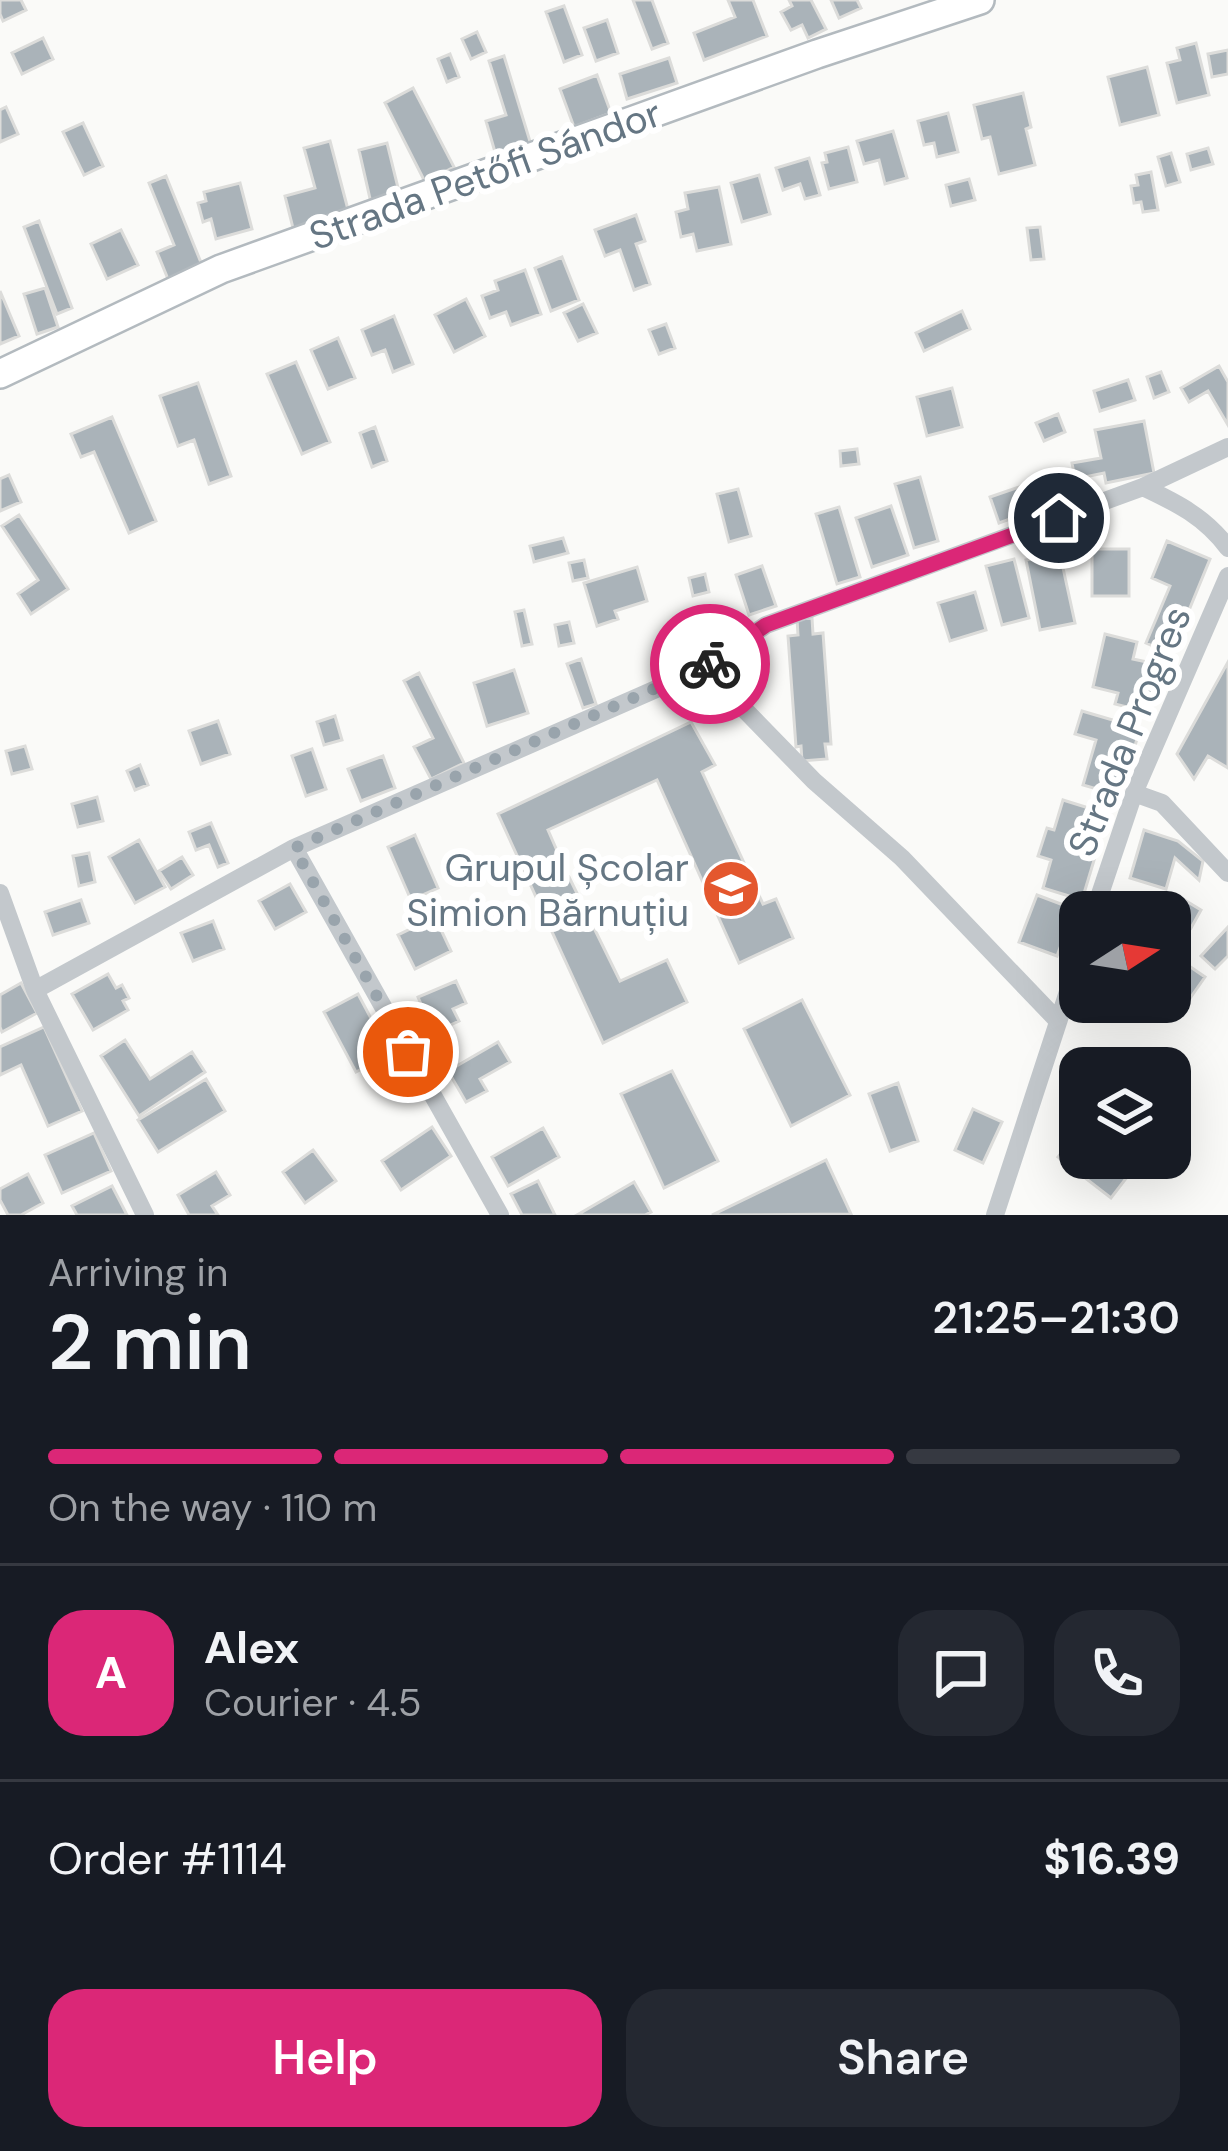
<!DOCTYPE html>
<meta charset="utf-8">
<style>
body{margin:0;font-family:"DM Sans",sans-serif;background:#242831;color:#f1f3f6;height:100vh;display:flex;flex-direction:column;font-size:45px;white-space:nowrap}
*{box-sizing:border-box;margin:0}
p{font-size:39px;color:#9ea1a6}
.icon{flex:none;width:66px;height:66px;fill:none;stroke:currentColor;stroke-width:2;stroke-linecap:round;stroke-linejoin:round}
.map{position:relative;height:1215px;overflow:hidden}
.sheet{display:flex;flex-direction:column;background:#171b24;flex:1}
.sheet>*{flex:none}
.needle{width:78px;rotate:78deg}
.fabs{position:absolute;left:1059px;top:891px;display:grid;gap:24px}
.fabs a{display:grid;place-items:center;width:132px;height:132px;border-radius:24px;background:#171b24;box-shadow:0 12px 48px #0002;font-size:60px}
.pin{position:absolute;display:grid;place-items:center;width:102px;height:102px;color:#fff;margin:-51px;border:6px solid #fff;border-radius:50%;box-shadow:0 3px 12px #0007}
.courier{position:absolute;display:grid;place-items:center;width:120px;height:120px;margin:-60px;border:9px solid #db2777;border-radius:50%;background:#fff;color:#222;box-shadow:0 3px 15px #0007}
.head em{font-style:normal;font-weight:600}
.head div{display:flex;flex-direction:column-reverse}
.head{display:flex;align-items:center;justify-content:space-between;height:204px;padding:0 48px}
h1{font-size:78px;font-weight:600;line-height:90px}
.bar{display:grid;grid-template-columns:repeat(4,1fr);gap:18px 12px;align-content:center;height:144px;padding:0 48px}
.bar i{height:15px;border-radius:9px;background:#363941}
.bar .on{background:#db2777}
.bar p{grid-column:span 4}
.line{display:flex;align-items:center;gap:30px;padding:0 48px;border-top:3px solid #363941}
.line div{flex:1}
.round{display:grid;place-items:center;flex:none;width:126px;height:126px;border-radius:36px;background:#242831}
.primary-button{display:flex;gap:24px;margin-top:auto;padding:24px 48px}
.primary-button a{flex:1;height:138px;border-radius:36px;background:#db2777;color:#fff;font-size:48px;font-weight:600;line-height:138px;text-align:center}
.primary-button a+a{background:#242831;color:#f1f3f6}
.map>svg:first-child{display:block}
.building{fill:#aab3b9;stroke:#dcdcda;stroke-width:3}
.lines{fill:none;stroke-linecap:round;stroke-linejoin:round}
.secondary-casing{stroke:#b3babf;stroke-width:32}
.street{stroke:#c3c8cc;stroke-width:18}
.secondary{stroke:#fff;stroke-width:27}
.done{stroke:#99a4ac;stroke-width:12;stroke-dasharray:0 21.6}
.route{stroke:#db2777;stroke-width:15}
.labels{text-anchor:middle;stroke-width:12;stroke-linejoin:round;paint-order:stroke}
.street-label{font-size:39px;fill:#657683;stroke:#fff}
.poi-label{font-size:39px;fill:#657683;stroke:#fff;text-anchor:end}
</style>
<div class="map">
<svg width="1228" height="1215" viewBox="0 0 1228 1215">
<rect width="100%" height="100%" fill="#fafaf8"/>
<path class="building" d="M0,0H21L26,10L3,21L0,14Z
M633,0H652L668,43L652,49Z
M728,0H753L767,36L704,60L694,33L735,17Z
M789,0H811L826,29L808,38L802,25L791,30L781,12L792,6Z
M831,0H857L861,8L839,18Z
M564,6L582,55L564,62L546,12Z
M607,20L618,53L596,61L584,28Z
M477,32L486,52L471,59L462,39Z
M43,38L53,59L22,74L12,53Z
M1196,43L1209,95L1177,103L1167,63L1180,60L1177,48Z
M1228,50V74L1212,77L1208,54Z
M450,54L459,77L447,82L438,59Z
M504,56L532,148L497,159L486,121L506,115L489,61Z
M669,58L677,83L627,99L620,74Z
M1147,67L1159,115L1120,125L1108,77Z
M597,75L611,113L574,127L560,89Z
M413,88L454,167L425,182L385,103Z
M1023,93L1031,127L1026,129L1035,165L999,174L990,137L982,139L974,105Z
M6,107L18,134L0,142V110Z
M948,113L958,152L937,157L934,143L924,145L918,121Z
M83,123L103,166L84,175L63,132Z
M893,131L907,178L885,184L879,160L864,164L857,141Z
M330,141L351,221L295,236L285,196L315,188L304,148Z
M387,143L400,196L371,203L359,150Z
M848,147L857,182L829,189L822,163L827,162L825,153Z
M1208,148L1213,164L1191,170L1187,154Z
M1171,153L1180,182L1166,186L1158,157Z
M809,158L820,195L805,199L800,184L783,190L776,168Z
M1151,172L1158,210L1143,212L1141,202L1134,203L1131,186L1138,185L1136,175Z
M759,175L770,214L742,222L731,183Z
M166,176L204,270L170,284L157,252L174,245L149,183Z
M969,179L975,200L951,206L946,185Z
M240,183L252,229L216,239L211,219L203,222L198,203L206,201L204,192Z
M719,187L731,244L697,251L693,234L681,237L676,212L688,209L685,193Z
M636,215L645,241L636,244L650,284L634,290L620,250L605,256L595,230Z
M39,221L72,308L57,314L24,227Z
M1040,227L1044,259L1031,260L1027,228Z
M121,230L138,265L107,279L91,244Z
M562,257L579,300L551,311L535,268Z
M525,270L541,314L511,325L506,312L490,318L482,296L498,290L495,281Z
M45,288L58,327L37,334L24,294Z
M0,291L19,336L0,344Z
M466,299L485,336L454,352L435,315Z
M583,304L597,333L578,341L564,313Z
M962,311L970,329L924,351L916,333Z
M394,316L413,364L393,372L385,350L372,355L362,330Z
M666,324L675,348L659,354L649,330Z
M338,338L355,378L328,389L311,350Z
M296,362L330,442L302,454L267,374Z
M1219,366L1228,382V425L1208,391L1189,402L1181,388Z
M1161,372L1169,392L1154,398L1147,377Z
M1128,380L1135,400L1100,411L1094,391Z
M198,383L231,476L209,484L194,440L178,446L160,396Z
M952,388L962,427L927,436L917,397Z
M1058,414L1065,432L1044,441L1036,423Z
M112,417L156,521L129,533L94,452L81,457L71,434Z
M1144,421L1154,473L1106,483L1104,473L1075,479L1072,463L1101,458L1095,430Z
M375,427L387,461L372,467L360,433Z
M857,449L859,464L841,466L840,451Z
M9,475L21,502L0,511V479Z
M920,477L938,541L914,548L895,484Z
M1031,483L1040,508L999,523L990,497Z
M738,489L751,536L729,542L717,494Z
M891,506L908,555L872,567L856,518Z
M839,507L860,577L837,584L816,514Z
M19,515L68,589L31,614L18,594L38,580L2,526Z
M563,538L568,553L534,562L530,546Z
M1167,541L1210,559L1171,654L1146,643L1170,586L1152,578Z
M1092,549H1129V596H1092Z
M1060,554L1075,623L1040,630L1026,560Z
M1014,559L1029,618L1002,625L986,566Z
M584,560L588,578L573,581L569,563Z
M762,566L776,606L749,615L736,575Z
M637,567L647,601L615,611L618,619L597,626L584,583Z
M705,574L709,592L693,596L689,578Z
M975,592L986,630L950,641L938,603Z
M524,610L532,644L522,646L515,612Z
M812,618L813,634L823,633L831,744H825L827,759L802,761L801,746L796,747L788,636L798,635L797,619Z
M569,622L574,643L559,646L555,625Z
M1105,634L1137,642L1133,659L1161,665L1150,713L1115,704L1118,693L1093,687Z
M581,659L596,704L583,708L567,664Z
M1228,662V768L1208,756L1194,779L1177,754Z
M514,670L528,713L487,726L474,683Z
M419,673L464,763L431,779L414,747L433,738L404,681Z
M1082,711L1140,728L1121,796L1083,785L1096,740L1075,734Z
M335,716L342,740L324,745L317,722Z
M218,721L230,754L201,764L189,731Z
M691,722L715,765L702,772L763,904L776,899L793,938L739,963L657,780L548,830L558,853L550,859L561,880L569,877L620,981L667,960L687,1002L603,1043L498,814Z
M25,746L32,769L12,774L6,751Z
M312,749L326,789L306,796L292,756Z
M383,756L395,788L361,801L348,769Z
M140,765L148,785L135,790L127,771Z
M97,797L103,821L78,827L72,804Z
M1063,800L1108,814L1082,900L1043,888L1051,860L1038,856L1047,828L1054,830Z
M211,823L228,863L218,867L209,845L196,850L189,832Z
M1144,830L1178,841L1203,861L1199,880L1175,858L1166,889L1130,878Z
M415,835L438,888L411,900L388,847Z
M139,840L165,887L135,903L109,857Z
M89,853L95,882L79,886L73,856Z
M182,857L193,875L171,889L159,871Z
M290,884L306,912L275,929L259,901Z
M1037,895L1074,909L1057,956L1019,942Z
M1178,896L1201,910L1191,928L1168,912Z
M81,900L89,923L53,935L45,912Z
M435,917L451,951L415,969L398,935Z
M213,921L224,949L193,961L181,933Z
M1228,927V956L1215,969L1201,956Z
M1173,955L1205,977L1186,1004L1170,993V959Z
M108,974L116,988L122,985L129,998L123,1001L128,1010L93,1030L72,994Z
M456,981L466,1003L453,1009L459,1021L433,1033L418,997Z
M21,983L37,1013L2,1032L0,1027V995Z
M358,994L390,1054L356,1072L324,1012Z
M802,1000L850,1095L791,1126L744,1029Z
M44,1027L82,1111L48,1126L21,1065L0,1075V1047Z
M125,1040L150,1079L192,1052L205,1072L139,1116L101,1056Z
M498,1042L510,1062L480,1079L487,1091L466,1102L448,1071Z
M672,1071L718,1161L664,1188L621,1094Z
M206,1079L225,1111L158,1152L138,1120Z
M898,1083L918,1141L890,1151L869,1094Z
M973,1109L1002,1122L983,1163L955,1150Z
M432,1127L451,1156L401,1190L382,1161Z
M543,1128L559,1157L508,1186L492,1157Z
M1079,1131L1080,1158H1114L1131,1172L1111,1198L1058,1157Z
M94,1133L111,1171L62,1193L45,1155Z
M313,1150L336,1181L305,1203L283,1172Z
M826,1160L851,1214L712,1215Z
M216,1172L230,1195L212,1206L218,1215H189L178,1195Z
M28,1174L43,1203L21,1215H8L0,1200V1189Z
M538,1181L555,1215H522L511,1194Z
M634,1182L651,1212L645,1215H577Z
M112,1186L127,1215H77L72,1206Z"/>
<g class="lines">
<g class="secondary-casing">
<path id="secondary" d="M0,374L221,269L817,54L980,0"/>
</g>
<path class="street" d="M1143,487C1177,503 1205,517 1228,548
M704,668L814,781L902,858L1058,1021
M1134,793L1162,803L1228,873
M294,848L500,1215
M0,893L35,990L145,1215
M1094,912L1134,793L1228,576
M35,990L294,848L704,668L766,625L1143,487L1228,447
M995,1215L1080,955"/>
<use href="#secondary" class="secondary"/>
</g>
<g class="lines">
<path class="done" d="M408,1052L294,848L710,664"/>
<path class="route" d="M710,664L766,625L1059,518"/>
</g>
<defs>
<g id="university-disc" transform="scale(3)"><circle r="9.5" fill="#e4572e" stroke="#fff"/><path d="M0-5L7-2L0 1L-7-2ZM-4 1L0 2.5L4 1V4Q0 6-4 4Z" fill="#fff"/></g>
</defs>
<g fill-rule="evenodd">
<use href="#university-disc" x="731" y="889"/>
</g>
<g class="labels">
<g class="street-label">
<text transform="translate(485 174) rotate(-20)" y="14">Strada Petőfi Sándor</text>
<text transform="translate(1129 731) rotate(-68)" y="14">Strada Progres</text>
</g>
<g class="poi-label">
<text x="689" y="881">Grupul Școlar<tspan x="689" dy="45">Simion Bărnuțiu</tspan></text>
</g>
</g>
</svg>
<div class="fabs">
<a><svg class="needle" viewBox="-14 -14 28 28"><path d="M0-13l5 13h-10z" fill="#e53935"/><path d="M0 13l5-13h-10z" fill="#9ea1a6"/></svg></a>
<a><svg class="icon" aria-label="layers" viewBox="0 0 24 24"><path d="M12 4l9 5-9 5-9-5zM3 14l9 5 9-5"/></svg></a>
</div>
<div class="pin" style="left:408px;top:1052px;background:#ea580c"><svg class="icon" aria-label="bag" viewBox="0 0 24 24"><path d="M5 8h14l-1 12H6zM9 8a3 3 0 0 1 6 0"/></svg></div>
<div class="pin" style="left:1059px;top:518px;background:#1f2937"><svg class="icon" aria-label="home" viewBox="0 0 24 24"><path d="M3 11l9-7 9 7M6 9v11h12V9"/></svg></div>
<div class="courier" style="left:710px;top:664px"><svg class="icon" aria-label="bike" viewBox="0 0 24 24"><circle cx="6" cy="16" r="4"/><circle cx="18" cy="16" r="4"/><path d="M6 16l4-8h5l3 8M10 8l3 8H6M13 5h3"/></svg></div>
</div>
<section class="sheet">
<div class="head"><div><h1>2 min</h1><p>Arriving in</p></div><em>21:25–21:30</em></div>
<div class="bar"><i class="on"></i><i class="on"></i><i class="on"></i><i></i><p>On the way · 110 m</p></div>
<div class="line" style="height:216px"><b class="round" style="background:#db2777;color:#fff">A</b><div><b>Alex</b><p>Courier · 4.5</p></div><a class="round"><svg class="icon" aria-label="chat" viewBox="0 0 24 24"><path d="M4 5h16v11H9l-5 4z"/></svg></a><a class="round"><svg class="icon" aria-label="phone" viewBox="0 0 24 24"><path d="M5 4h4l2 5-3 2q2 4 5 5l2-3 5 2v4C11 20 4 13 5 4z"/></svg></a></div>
<div class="line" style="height:156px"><div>Order #1114</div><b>$16.39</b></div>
<div class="primary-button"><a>Help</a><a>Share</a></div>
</section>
